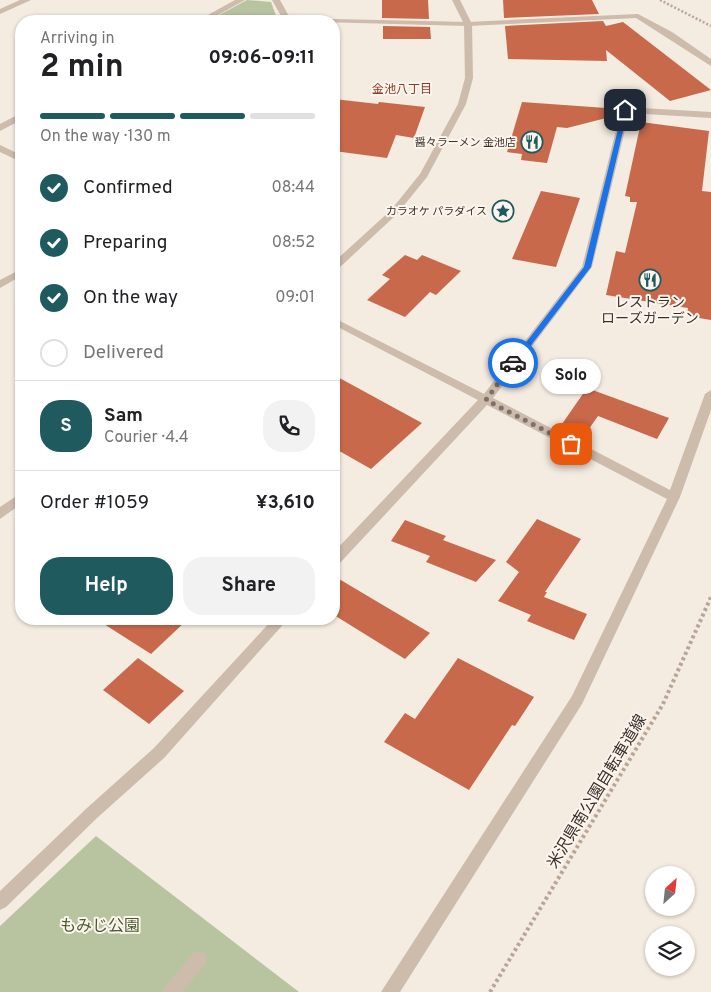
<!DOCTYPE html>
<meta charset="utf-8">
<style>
body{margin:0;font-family:Overpass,"Noto Sans JP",sans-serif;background:#f2f2f2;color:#202124;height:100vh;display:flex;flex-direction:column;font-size:19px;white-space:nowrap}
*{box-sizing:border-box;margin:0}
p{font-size:16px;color:#757577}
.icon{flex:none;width:28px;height:28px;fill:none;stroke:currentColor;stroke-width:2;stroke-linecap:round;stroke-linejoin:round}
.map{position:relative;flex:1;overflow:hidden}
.sheet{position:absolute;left:15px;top:15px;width:325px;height:610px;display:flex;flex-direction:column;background:#fff;border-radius:20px;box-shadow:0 1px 4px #0004}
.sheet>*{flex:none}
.needle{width:32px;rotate:27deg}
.controls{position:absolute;left:645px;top:866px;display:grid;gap:10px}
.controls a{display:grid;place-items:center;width:50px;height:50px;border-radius:50%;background:#fff;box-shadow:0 1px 4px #0004;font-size:25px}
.pin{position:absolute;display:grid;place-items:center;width:42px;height:42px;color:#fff;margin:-21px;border-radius:10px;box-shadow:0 2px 8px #0006}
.courier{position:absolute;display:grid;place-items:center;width:50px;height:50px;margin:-25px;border:4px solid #1a73e8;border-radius:50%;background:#fff;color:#222;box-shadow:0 1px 6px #0007}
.bubble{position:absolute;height:35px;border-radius:18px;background:#fff;box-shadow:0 1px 4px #0004;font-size:16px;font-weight:700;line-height:35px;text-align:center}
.overview em{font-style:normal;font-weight:700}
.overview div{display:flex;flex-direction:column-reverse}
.overview{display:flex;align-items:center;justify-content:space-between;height:85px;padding:0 25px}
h1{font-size:32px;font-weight:700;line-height:38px}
.bar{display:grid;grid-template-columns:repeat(4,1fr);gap:8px 5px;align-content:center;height:60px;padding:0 25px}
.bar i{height:6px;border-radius:4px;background:#e0e0e0}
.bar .active{background:#1f5a5e}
.bar p{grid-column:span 4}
.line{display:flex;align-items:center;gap:12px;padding:0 25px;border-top:1px solid #e0e0e0}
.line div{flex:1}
.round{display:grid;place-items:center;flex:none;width:52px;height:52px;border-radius:20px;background:#f2f2f2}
ol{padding:0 25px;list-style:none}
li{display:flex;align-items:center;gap:15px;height:55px}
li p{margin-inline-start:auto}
li .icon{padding:5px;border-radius:50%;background:#1f5a5e;color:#fff;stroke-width:4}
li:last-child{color:#757577}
li i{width:28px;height:28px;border:2px solid #e0e0e0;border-radius:50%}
.button{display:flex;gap:10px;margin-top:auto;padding:10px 25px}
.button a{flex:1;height:58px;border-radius:20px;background:#1f5a5e;color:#fff;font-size:20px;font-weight:700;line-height:58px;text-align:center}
.button a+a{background:#f2f2f2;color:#202124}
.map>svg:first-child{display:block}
.green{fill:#b8c4a0}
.building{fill:#c8694b}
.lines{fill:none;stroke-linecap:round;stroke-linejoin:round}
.path-far1{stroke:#b9a596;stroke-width:2.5;stroke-dasharray:2 2;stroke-linecap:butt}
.path{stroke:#b9a596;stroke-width:4;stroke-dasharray:3 3;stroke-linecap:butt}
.service{fill:#cdbbac;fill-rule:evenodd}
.minor{fill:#cdbbac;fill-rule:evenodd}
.tertiary{fill:#cdbbac;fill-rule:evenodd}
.route{fill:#1a73e8}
.done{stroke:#7c716b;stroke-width:5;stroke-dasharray:0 9}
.labels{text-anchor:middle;stroke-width:4;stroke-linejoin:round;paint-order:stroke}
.far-poi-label{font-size:11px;fill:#3b302b;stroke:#fbf5ee;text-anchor:end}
.far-neighbourhood-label{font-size:12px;fill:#8c3b22;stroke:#fbf5ee}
.poi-label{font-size:14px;fill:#3b302b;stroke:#fbf5ee}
.near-street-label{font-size:16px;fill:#3b302b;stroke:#fbf5ee}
.near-park-label{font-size:16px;fill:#4a5a2e;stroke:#fbf5ee}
</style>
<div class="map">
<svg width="711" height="992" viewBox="0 0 711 992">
<rect width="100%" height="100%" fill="#f4ebe1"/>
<path class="green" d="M247,0L271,2L278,21H208Z
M96,836L299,992H0V926Z"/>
<path class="building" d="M382,0H428L429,19L382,18Z
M503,0H592L599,14L504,18Z
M603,21L606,26L623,22L711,90L670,101L606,50L607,61L508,59L505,26Z
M383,26L430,27L431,39H383Z
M334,99L378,104L379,102L425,107L414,138L396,135L387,158L334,151Z
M522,102L620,109L618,115L567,128L557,127L547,163L521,160L522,154L507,152Z
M641,122L709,131L702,191L711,192V320L687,316L688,308L606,295L616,251L625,253L637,202H630V197L625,196Z
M541,191L580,198L556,267L512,259Z
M405,255L417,260L422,255L461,271L436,295L430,292L405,317L367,300L390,279L382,275Z
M334,375L422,423L371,469L334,448Z
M587,388L669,418L657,439L598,416L586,433L562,424Z
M537,519L581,539L545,592H547L544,597L587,614L574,640L527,621L531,615L498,601L519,572L506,562Z
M405,520L446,536L443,540L496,560L476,582L426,562L430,556L391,541Z
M334,576L430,633L405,659L334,615Z
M96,619H188L151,654Z
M138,658L184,691L149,724L103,690Z
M458,658L534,697L515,726L512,725L469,790L384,742L405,713L415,719Z"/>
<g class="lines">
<path class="path-far1" d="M660,0L711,26"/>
<path class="path" d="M490,992L663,704L711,597"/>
<path class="service" d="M199,951L205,953L207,959L205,965L182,992H162L165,986L193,953Z"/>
<path class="minor" d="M235,0H245L207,21H197Z
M272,0H280L290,18L468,22L638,14L672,32L711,59V66L636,18L468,26L284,21Z
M625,107L711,112V118L629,113L592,267L493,398L670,490L705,394L711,390V410L680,497L582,704L400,992H381L572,696L667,499L487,405L339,564L334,565V552L478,400L334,325V318L484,394L582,267L621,110Z
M21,113V120L0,131V124Z
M0,145L21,155V162L0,152Z
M21,269V276L0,288V280Z
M273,619H288L164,758L97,818L6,907L0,910V891L87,808L154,748Z"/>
<path class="tertiary" d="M20,0H31L0,14V9Z
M452,0H460L472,24L473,78L466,104L427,177L397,214L338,269L334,270V262L391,210L420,174L458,104L465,78L464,24Z
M21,493V504L0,519V507Z"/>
</g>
<path class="route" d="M623,109L628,110L591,267L516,365H511V362L584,267Z"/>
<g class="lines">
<path class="done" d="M513,363L486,400L571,444"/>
</g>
<defs>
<g id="restaurant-ring" transform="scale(1.125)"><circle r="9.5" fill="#fbf5ee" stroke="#1f5a5e" stroke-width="1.5"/><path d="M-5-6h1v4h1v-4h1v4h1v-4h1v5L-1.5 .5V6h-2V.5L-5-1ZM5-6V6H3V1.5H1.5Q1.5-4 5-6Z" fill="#1f5a5e"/></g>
<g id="sight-ring" transform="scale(1.125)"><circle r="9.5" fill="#fbf5ee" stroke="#1f5a5e" stroke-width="1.5"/><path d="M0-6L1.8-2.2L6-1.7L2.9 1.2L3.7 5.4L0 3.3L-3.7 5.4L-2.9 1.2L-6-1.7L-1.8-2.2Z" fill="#1f5a5e"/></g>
</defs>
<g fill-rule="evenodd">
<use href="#restaurant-ring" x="532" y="142"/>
<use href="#sight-ring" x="503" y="211"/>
<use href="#restaurant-ring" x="650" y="280"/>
</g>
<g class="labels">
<g class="far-poi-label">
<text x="516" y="146">醤々ラーメン 金池店</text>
<text x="487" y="215">カラオケ パラダイス</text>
</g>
<g class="far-neighbourhood-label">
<text x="402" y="93">金池八丁目</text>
</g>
<g class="poi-label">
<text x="650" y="307">レストラン<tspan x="650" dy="16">ローズガーデン</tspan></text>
</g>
<g class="near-street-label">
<text transform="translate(596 791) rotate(-59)" y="6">米沢県南公園自転車道線</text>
</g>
<g class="near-park-label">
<text x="100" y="931">もみじ公園</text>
</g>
</g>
</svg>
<div class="controls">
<a><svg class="needle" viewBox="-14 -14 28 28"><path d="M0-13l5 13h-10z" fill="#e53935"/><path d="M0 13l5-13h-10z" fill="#757577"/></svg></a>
<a><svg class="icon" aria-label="layers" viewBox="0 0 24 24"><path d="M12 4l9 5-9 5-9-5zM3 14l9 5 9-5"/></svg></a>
</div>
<div class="pin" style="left:571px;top:444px;background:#ea580c"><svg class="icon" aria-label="bag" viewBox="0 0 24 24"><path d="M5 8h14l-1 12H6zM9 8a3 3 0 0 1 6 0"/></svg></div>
<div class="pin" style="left:625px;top:110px;background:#1f2937"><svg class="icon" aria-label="home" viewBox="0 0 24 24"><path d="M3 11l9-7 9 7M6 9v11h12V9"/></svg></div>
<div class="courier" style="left:513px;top:363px"><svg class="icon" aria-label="car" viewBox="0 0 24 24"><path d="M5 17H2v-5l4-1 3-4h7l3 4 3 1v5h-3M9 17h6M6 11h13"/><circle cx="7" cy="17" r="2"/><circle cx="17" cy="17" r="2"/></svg></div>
<div class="bubble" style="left:541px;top:359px;width:60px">Solo</div>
<section class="sheet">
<div class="overview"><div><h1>2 min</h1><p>Arriving in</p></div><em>09:06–09:11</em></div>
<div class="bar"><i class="active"></i><i class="active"></i><i class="active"></i><i></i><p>On the way · 130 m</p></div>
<ol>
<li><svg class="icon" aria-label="check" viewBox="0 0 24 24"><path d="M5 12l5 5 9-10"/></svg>Confirmed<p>08:44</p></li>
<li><svg class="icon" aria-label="check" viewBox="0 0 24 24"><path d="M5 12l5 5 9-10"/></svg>Preparing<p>08:52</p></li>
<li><svg class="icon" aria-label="check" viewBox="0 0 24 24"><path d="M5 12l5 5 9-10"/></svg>On the way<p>09:01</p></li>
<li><i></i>Delivered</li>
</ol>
<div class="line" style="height:90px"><b class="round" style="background:#1f5a5e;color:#fff">S</b><div><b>Sam</b><p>Courier · 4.4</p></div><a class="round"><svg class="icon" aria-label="phone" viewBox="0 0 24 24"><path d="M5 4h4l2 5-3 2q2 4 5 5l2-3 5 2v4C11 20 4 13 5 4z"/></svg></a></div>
<div class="line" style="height:65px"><div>Order #1059</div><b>¥3,610</b></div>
<div class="button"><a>Help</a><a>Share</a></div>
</section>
</div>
